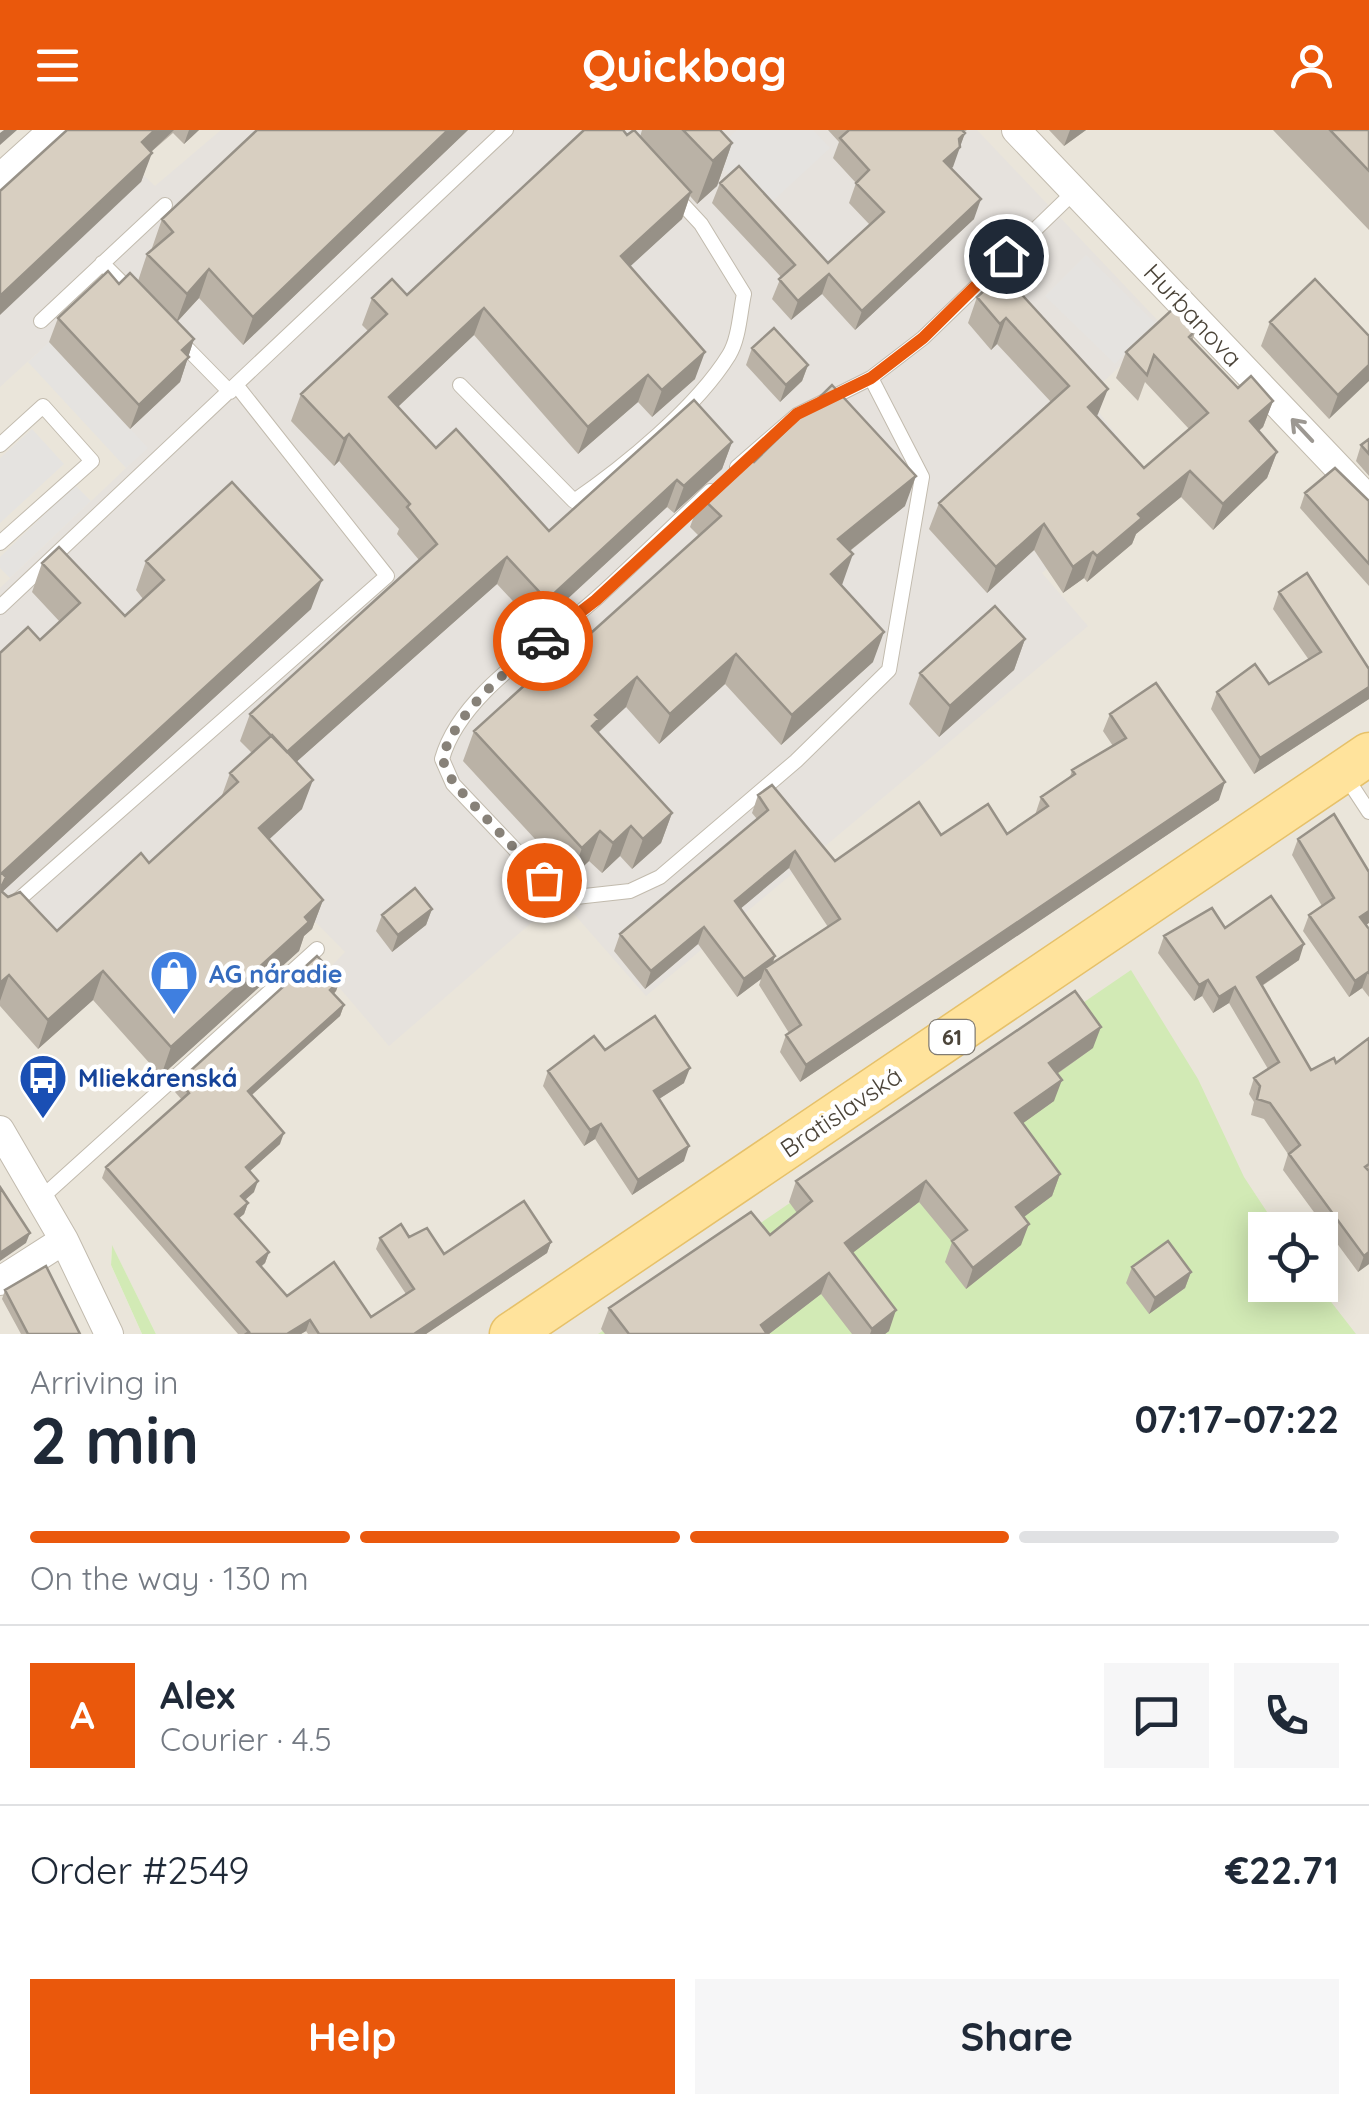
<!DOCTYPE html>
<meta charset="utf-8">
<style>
body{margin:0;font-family:Quicksand,sans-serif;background:#f6f6f7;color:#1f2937;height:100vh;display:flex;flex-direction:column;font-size:38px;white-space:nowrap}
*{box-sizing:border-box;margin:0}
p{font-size:32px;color:#747a83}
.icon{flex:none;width:55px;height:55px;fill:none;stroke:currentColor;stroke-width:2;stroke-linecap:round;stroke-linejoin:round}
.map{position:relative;height:1204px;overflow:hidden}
.panel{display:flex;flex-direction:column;background:#fff;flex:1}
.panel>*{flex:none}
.controls{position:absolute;left:1248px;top:1082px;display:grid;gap:20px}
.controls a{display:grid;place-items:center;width:90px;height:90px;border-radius:0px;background:#fff;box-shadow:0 5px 25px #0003;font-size:50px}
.pin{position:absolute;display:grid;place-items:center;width:85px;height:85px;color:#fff;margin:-42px;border:5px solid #fff;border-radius:50%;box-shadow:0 2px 10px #0007}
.courier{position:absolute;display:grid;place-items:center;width:100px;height:100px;margin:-50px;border:8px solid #ea580c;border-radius:50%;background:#fff;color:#222;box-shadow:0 2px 12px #0007}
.headline em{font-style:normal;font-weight:800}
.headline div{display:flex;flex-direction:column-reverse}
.headline{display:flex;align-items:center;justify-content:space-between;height:170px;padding:0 30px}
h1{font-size:65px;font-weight:800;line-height:75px}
.bar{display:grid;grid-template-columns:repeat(4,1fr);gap:15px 10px;align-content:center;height:120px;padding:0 30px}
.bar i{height:12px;border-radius:8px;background:#e0e1e3}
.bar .current{background:#ea580c}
.bar p{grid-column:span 4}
.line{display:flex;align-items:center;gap:25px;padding:0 30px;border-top:2px solid #e0e1e3}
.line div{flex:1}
.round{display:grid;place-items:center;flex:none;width:105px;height:105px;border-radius:0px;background:#f6f6f7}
.action{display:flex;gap:20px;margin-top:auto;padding:20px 30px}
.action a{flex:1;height:115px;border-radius:0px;background:#ea580c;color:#fff;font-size:40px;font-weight:800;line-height:115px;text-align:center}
.action a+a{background:#f6f6f7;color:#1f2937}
header{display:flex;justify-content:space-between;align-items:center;height:130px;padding:0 30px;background:#ea580c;color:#fff;font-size:45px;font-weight:800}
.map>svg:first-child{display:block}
.residential{fill:#eae5da;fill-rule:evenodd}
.industrial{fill:#e6e2dd}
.green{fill:#d2eab5}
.parking{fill:#e5e3e0}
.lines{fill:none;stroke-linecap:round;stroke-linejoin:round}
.service-casing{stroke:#c2bbae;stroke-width:16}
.minor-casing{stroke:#c2bbae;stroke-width:30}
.primary-casing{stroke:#e6c16a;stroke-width:45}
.service{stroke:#fff;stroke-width:14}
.minor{stroke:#fff;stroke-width:28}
.primary{stroke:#ffe39c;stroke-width:42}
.wall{fill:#bab2a6;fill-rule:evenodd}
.shaded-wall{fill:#979187}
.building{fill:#d8cfc1;stroke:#979187;stroke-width:2.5}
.oneway{stroke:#9c9892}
.done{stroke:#878178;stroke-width:10;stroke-dasharray:0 18}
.route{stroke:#ea580c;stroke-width:12}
.labels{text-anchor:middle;stroke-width:9;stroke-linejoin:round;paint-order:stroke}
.shield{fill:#fff;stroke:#817c74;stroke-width:2.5}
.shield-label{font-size:22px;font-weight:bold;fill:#4b4439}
.street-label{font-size:25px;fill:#4b4439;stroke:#fff}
.shop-label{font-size:25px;font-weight:bold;fill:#366cbe;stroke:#fff;text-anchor:start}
.transit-label{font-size:25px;font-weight:bold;fill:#164399;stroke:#fff;text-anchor:start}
</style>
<header><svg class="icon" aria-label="menu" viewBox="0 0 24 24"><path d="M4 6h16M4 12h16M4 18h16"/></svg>Quickbag<svg class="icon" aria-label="person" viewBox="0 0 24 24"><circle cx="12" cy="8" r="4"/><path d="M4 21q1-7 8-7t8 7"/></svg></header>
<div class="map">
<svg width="1369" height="1204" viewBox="0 0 1369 1204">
<rect width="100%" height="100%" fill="#f6f3ec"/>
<path class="residential" d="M0,0H1369V1204H156L112,1116L111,1135L142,1204H0ZM1265,1100H1320V1155H1265Z"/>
<path class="industrial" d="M96,0L155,56L221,0H977L1163,196L1087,267L1151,349L1042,443L1088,496L646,866L560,768L389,916L326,842L345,822L270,746L124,881L0,807V458L147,318L49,212L0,257V84Z"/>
<path class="green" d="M1131,840L1198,949L1244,1047L1279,1100H1265V1155H1318L1356,1204H598Z
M112,1115L156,1204H142L111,1135Z"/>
<path class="parking" d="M737,0H813L830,18L763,80L710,25Z
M1086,125L1155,193L1115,234L1045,166Z
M49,212L148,318L126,338L28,232Z
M32,299L64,334L0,393V328Z
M75,355L91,371L10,448L0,438V427Z"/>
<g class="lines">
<g class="service-casing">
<path id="service" d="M102,133L131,162
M41,191L165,75
M178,209L230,262
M460,255L574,371C624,337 697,277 729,225C739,209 740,182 744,164L701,94L675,66
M0,315L43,276L92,331L0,413
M737,337L797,285L871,248L923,208L1075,61
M710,361C673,396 636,432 599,466C549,512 461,561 442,629L453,654L544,750L576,767L630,761L660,747L796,631L889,540L922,347L871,248
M0,477L506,0
M1346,647L1369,682
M0,786L387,446L237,256
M40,1069L317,819"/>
</g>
<g class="minor-casing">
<path id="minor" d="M1016,0L1369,370
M0,48L53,0
M0,1000L64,1110L109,1204
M0,1151L64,1110"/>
</g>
<g class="primary-casing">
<path id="primary" d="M511,1204L1369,624"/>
</g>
<use href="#service" class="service"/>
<use href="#minor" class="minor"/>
<use href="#primary" class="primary"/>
</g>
<path class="wall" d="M67,0H199L184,14L173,3L151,22L141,52Z
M257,0H468L243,215L199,168L177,192L194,209L180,252L130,299L49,212L58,188L119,154L138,151L147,124L153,119L152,118L162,89Z
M642,0H720L732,13L717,56L697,74L690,66L682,89L630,136L695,249L652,287L638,272L578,324L474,205L398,276L436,318L549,401L732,312L722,339L674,383L667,377L537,497L497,454L296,632L302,679L269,709L323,770L312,799L304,806L299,821L161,946L93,870L38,919L0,876V523L40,510L60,492L32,462L42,433L125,486L143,469L136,460L146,431L311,479L2,762L57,801L149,733L221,668L230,643L252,623L240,611L250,584L419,430L397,404L399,399L339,331L334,336L291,291L301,264L368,201L362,195L372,168L407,165L627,5L640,7Z
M828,0H967L964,2L965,3L951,38L974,89L855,200L822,164L791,190L772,169L781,147L712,73L720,53L828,133L870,95L849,73L856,53L833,28L839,12Z
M1049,0H1086L1064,16Z
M1273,0H1369V100Z
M1003,144L1098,284L1097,286L1144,338L1189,299L1145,252L1138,271L1116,248L1126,222L1196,200L1192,211L1238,258L1273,271L1263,297L1259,301L1277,322L1267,348L1213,400L1181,367L1136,404L1132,414L1087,452L1084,448L1063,463L1034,420L987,463L929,399L939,373L1051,272L997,214L991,220L968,193L977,167Z
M1270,192L1369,206L1329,289L1261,216Z
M752,218L808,235L802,251L780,272L746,235Z
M1369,309V346L1356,331L1361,315Z
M754,332L905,376L850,421L841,455L873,532L781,615L725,554L659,614L626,577L598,603L672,683L661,713L632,739L620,726L602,743L589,731L571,748L463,631L474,601L551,539L699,406L690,397L701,367Z
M1305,363L1369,371V456L1300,378Z
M1279,462L1369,539V569L1254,644L1211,579L1217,562L1269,554L1309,530L1273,479Z
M1025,509L1014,540L939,607L909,574L920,543Z
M1110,584L1219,670L800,952L780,922L786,905L789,903L759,855L761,849L737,867L698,814L645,859L614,821L620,804L757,689L752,683L758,665L835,731L941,705L1007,704L1035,685L1041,667L1070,647L1072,640L1113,616L1103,601ZM789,738L828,797L773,833L775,826L740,779Z
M1298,709L1369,799V867L1362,858L1349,867L1303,801L1309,785L1322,776L1292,725Z
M432,779L426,795L392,822L376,801L382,785Z
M1225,798L1299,830L1262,856L1311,940L1336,933L1369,908V1134L1358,1142L1283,1040L1288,1024L1264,989L1251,985L1254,972L1249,964L1254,948L1268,939L1229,873L1213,883L1202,866L1194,871L1158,823L1164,806Z
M340,850L336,861L334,864L344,875L340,886L251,965L280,1014L250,1041L254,1062L245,1070L248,1073L244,1084L239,1088L269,1122L265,1133L261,1137L287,1166L371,1187L406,1164L376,1119L380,1108L409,1107L444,1124L551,1112L547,1123L426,1204H308L306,1201L301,1204H238L102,1048L106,1037L182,970L175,962L179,951Z
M1093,918L1057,944L1054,971L1023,993L1060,1044L1052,1066L1023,1087L1021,1115L966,1159L945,1132L952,1112L919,1072L852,1123L889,1201L885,1204H852L821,1164L769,1204H605L601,1199L609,1178L770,1105L797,1083L789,1072L796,1051Z
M605,920L684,953L659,969L684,1031L632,1065L595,1009L584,1016L543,956L548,941Z
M1132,1137L1191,1142L1185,1158L1149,1184L1126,1153Z
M5,1160L80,1204H21L2,1169Z"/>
<path class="shaded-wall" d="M4,0H17L0,15V3Z
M155,0H174L131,41L142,12Z
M189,0H199L184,14Z
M448,0H468L243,215L253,187Z
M1070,0H1086L1064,16Z
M965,3L953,37L937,51L944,31L959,9Z
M732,13L717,56L697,74L713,31Z
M152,23L141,52L0,185V166Z
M691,62L682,89L611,154L621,126Z
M981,69L974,89L855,200L862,181Z
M209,139L199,168L176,193L187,164Z
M829,144L822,164L791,190L798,171Z
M484,178L474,205L380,294L389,267Z
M1006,188L997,214L991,220L1000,194Z
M194,209L180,252L130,299L139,275L182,220Z
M705,222L695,249L652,287L662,260Z
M808,235L802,251L780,272L786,255Z
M1369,235V251L1329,289L1338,265Z
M648,245L638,272L578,324L588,297Z
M1108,259L1098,284L1079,303L1088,277Z
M1273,271L1263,297L1240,317L1250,291Z
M349,304L339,331L334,336L344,309Z
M732,312L722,339L674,383L684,356Z
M1277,322L1267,348L1213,400L1223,374Z
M1190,341L1181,367L1136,404L1132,414L1087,452L1097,426L1138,384Z
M916,346L905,376L827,439L838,409Z
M677,350L667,377L537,497L547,470Z
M1044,394L1034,420L987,463L996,437Z
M1093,422L1084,448L1063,463L1073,437Z
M853,424L842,455L831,444Z
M507,427L497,454L276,650L286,623Z
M322,450L311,479L0,764L2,743Z
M884,502L873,532L781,615L792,585Z
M1025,509L1014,540L939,607L950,576Z
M736,524L725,554L659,614L670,584Z
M637,547L626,577L593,607L588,620L595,585Z
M1369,557V569L1254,644L1260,628Z
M313,650L302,679L249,728L259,698Z
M1225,652L1219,670L800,952L806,935Z
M672,683L661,713L632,739L643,709Z
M631,696L620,726L602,743L613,713Z
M600,701L589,731L571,748L582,718Z
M795,721L789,738L728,789L735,771Z
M323,770L312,799L304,806L299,821L161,946L171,917Z
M432,779L426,795L392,822L398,805Z
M1369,781V793L1354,803L1360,787Z
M704,797L698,814L645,859L651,841Z
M1304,814L1299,830L1251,863L1257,847Z
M775,826L769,843L765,838L761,849L737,867L744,849Z
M103,841L93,870L38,919L48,890Z
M1368,842L1362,858L1349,867L1355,851Z
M9,845L0,871V853Z
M340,850L336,861L326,871L330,860Z
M1208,850L1202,866L1194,871L1199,855Z
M1235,857L1229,873L1213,883L1219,867Z
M344,875L340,886L244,972L248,961Z
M1101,897L1093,918L1042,954L1049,933Z
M690,938L684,953L648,976L654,961Z
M1062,950L1054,971L1008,1004L1015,983Z
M601,994L595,1009L584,1016L590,1000Z
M284,1003L280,1014L242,1048L246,1037Z
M689,1016L684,1031L632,1065L638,1050Z
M1060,1044L1052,1066L1008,1099L1016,1077Z
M258,1051L254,1062L237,1077L241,1066Z
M926,1051L919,1072L837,1135L845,1113Z
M248,1073L244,1084L231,1095L235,1084Z
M1029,1094L1021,1115L966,1159L973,1138Z
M30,1103L26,1113L0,1131V1123Z
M551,1112L547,1123L426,1204H414Z
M269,1122L265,1133L253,1143L257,1132Z
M1369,1122V1134L1358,1142L1364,1126Z
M1191,1142L1185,1158L1149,1184L1155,1168Z
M829,1143L821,1164L769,1204H757L761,1195Z
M896,1180L889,1201L885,1204H870L872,1199Z
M310,1190L306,1201L301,1204H287Z"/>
<path class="building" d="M67,0H155L142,12L152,23L0,166V61Z
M257,0H448L253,187L209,139L187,164L147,124L173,102L162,89Z
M584,0H623L627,5L634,0L691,62L621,126L705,222L662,260L648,245L588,297L484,178L389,267L436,318L456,299L549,401L694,270L732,312L684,356L677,350L547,470L507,427L287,622L250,584L437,414L407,377L410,374L349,304L344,309L301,264L387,184L372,168L392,149L407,165Z
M683,0H720L732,13L713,31Z
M849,0H962L965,3L959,9L960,17L944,31L981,69L862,181L829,144L798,171L779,149L795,135L720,53L739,36L828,133L884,82L856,53L869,40L840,8Z
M1330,0H1369V41Z
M108,141L119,154L130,143L194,209L182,220L189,227L139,275L58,188Z
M1003,144L1108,259L1088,277L1144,338L1208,283L1154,225L1147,245L1126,222L1175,177L1196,200L1189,207L1238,258L1251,246L1273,271L1250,291L1277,322L1223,374L1190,341L1138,384L1142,388L1097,426L1093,422L1073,437L1044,394L996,437L939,373L1069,256L1006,188L1000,194L977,167Z
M1315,149L1369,206V235L1338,265L1270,192Z
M774,198L808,235L786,255L752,218Z
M832,255L916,346L838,409L853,424L831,444L884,502L792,585L736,524L670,584L637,547L595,585L599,589L592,596L672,683L643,709L631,696L613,713L600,701L582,718L474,601L548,534L551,539L721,386L701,367L747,325L754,332Z
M1369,309V324L1361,315Z
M1335,338L1369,371V434L1305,363Z
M232,352L322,450L2,743L6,747L0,760L8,767L20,762L57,801L141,723L149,733L238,652L230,643L272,605L313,650L259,698L323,770L305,787L309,792L171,917L103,841L48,890L9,845L0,853V523L28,497L40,510L80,473L42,433L59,417L125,486L164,450L146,431Z
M1307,443L1369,539V557L1260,628L1217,562L1255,534L1269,554L1321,522L1279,462Z
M995,476L1025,509L950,576L920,543Z
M1156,553L1225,652L806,935L786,905L801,895L765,838L840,789L795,721L735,771L775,826L744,849L704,797L651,841L620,804L768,680L758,665L772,655L835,731L919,672L941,705L988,674L1007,704L1048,676L1041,667L1075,644L1072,640L1126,608L1110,584Z
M1334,684L1369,742V781L1360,787L1369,799V843L1368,842L1355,851L1309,785L1334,768L1298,709Z
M415,758L432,779L398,805L382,785Z
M1271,766L1304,814L1257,847L1311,940L1334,928L1336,933L1369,908V1034L1365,1037L1369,1041V1122L1364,1126L1289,1024L1300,1015L1270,973L1257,969L1260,956L1254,948L1279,932L1235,857L1219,867L1208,850L1199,855L1164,806L1212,778L1225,798Z
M317,826L340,850L330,860L344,875L248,961L284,1003L246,1037L258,1051L241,1066L248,1073L235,1084L269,1122L257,1132L287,1166L334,1132L371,1187L414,1159L380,1108L401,1094L409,1107L427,1098L444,1124L524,1071L551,1112L414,1204H319L310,1190L287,1204H246L249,1202L106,1037L189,963L179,951Z
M1075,861L1101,897L1049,933L1062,950L1015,983L1060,1044L1016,1077L1029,1094L973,1138L952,1111L967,1100L926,1051L845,1113L896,1180L872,1199L829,1143L761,1195L767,1204H629L609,1178L751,1082L770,1105L812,1071L796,1051Z
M655,886L690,938L654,961L689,1016L638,1050L601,994L590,1000L548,941L594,906L605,920Z
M0,1057L30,1103L0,1123Z
M1168,1111L1191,1142L1155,1168L1132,1137Z
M46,1136L80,1204H28L5,1160Z"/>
<defs><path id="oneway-shaft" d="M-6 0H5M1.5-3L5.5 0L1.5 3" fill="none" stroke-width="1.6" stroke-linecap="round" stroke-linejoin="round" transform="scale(2.5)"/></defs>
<use class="oneway" href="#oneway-shaft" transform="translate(1302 300) rotate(-133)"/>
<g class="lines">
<path class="done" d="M543,511C506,541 455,583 442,629L454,654L544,750"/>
<path class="route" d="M543,511L596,470L797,284L871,248L923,208L1006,126"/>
</g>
<defs>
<g id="shop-pin" transform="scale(2.5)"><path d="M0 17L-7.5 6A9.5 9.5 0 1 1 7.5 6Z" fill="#3f7fe0" stroke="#fff"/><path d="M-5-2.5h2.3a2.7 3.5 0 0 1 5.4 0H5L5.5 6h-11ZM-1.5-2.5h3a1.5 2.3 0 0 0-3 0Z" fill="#fff"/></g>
<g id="bus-pin" transform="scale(2.5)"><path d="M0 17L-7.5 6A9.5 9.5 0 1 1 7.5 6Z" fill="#1a4fb4" stroke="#fff"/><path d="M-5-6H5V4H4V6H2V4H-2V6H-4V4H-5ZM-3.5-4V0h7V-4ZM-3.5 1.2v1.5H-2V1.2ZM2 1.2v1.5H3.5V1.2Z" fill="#fff"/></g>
</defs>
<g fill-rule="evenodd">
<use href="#shop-pin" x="174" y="844"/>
<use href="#bus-pin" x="43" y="948"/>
</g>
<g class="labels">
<rect class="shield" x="929.5" y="890" width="45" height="34" rx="8"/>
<g class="shield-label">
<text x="952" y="915">61</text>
</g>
<g class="street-label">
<text transform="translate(1193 185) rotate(47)" y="9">Hurbanova</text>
<text transform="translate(841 982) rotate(-34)" y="9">Bratislavská</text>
</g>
<g class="shop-label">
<text x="209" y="853">AG náradie</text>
</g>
<g class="transit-label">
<text x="78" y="957">Mliekárenská</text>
</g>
</g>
</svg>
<div class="controls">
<a><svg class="icon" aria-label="locate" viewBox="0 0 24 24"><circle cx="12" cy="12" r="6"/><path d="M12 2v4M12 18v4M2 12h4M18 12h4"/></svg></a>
</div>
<div class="pin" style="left:544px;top:750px;background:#ea580c"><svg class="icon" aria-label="bag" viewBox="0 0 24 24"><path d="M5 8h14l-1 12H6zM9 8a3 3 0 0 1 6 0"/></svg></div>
<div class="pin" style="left:1006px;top:126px;background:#1f2937"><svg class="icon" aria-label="home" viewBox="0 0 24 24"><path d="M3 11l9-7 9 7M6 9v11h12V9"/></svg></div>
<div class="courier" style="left:543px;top:511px"><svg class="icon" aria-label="car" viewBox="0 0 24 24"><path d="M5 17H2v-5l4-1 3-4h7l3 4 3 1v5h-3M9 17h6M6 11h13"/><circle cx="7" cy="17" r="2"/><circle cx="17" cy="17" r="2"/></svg></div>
</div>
<section class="panel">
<div class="headline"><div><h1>2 min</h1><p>Arriving in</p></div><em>07:17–07:22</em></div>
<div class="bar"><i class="current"></i><i class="current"></i><i class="current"></i><i></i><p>On the way · 130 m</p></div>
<div class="line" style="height:180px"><b class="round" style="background:#ea580c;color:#fff">A</b><div><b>Alex</b><p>Courier · 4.5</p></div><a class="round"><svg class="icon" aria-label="chat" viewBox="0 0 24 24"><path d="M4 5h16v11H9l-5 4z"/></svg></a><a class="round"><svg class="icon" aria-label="phone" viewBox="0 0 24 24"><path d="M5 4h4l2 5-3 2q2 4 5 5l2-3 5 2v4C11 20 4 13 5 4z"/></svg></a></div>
<div class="line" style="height:130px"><div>Order #2549</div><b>€22.71</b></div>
<div class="action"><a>Help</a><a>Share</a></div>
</section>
